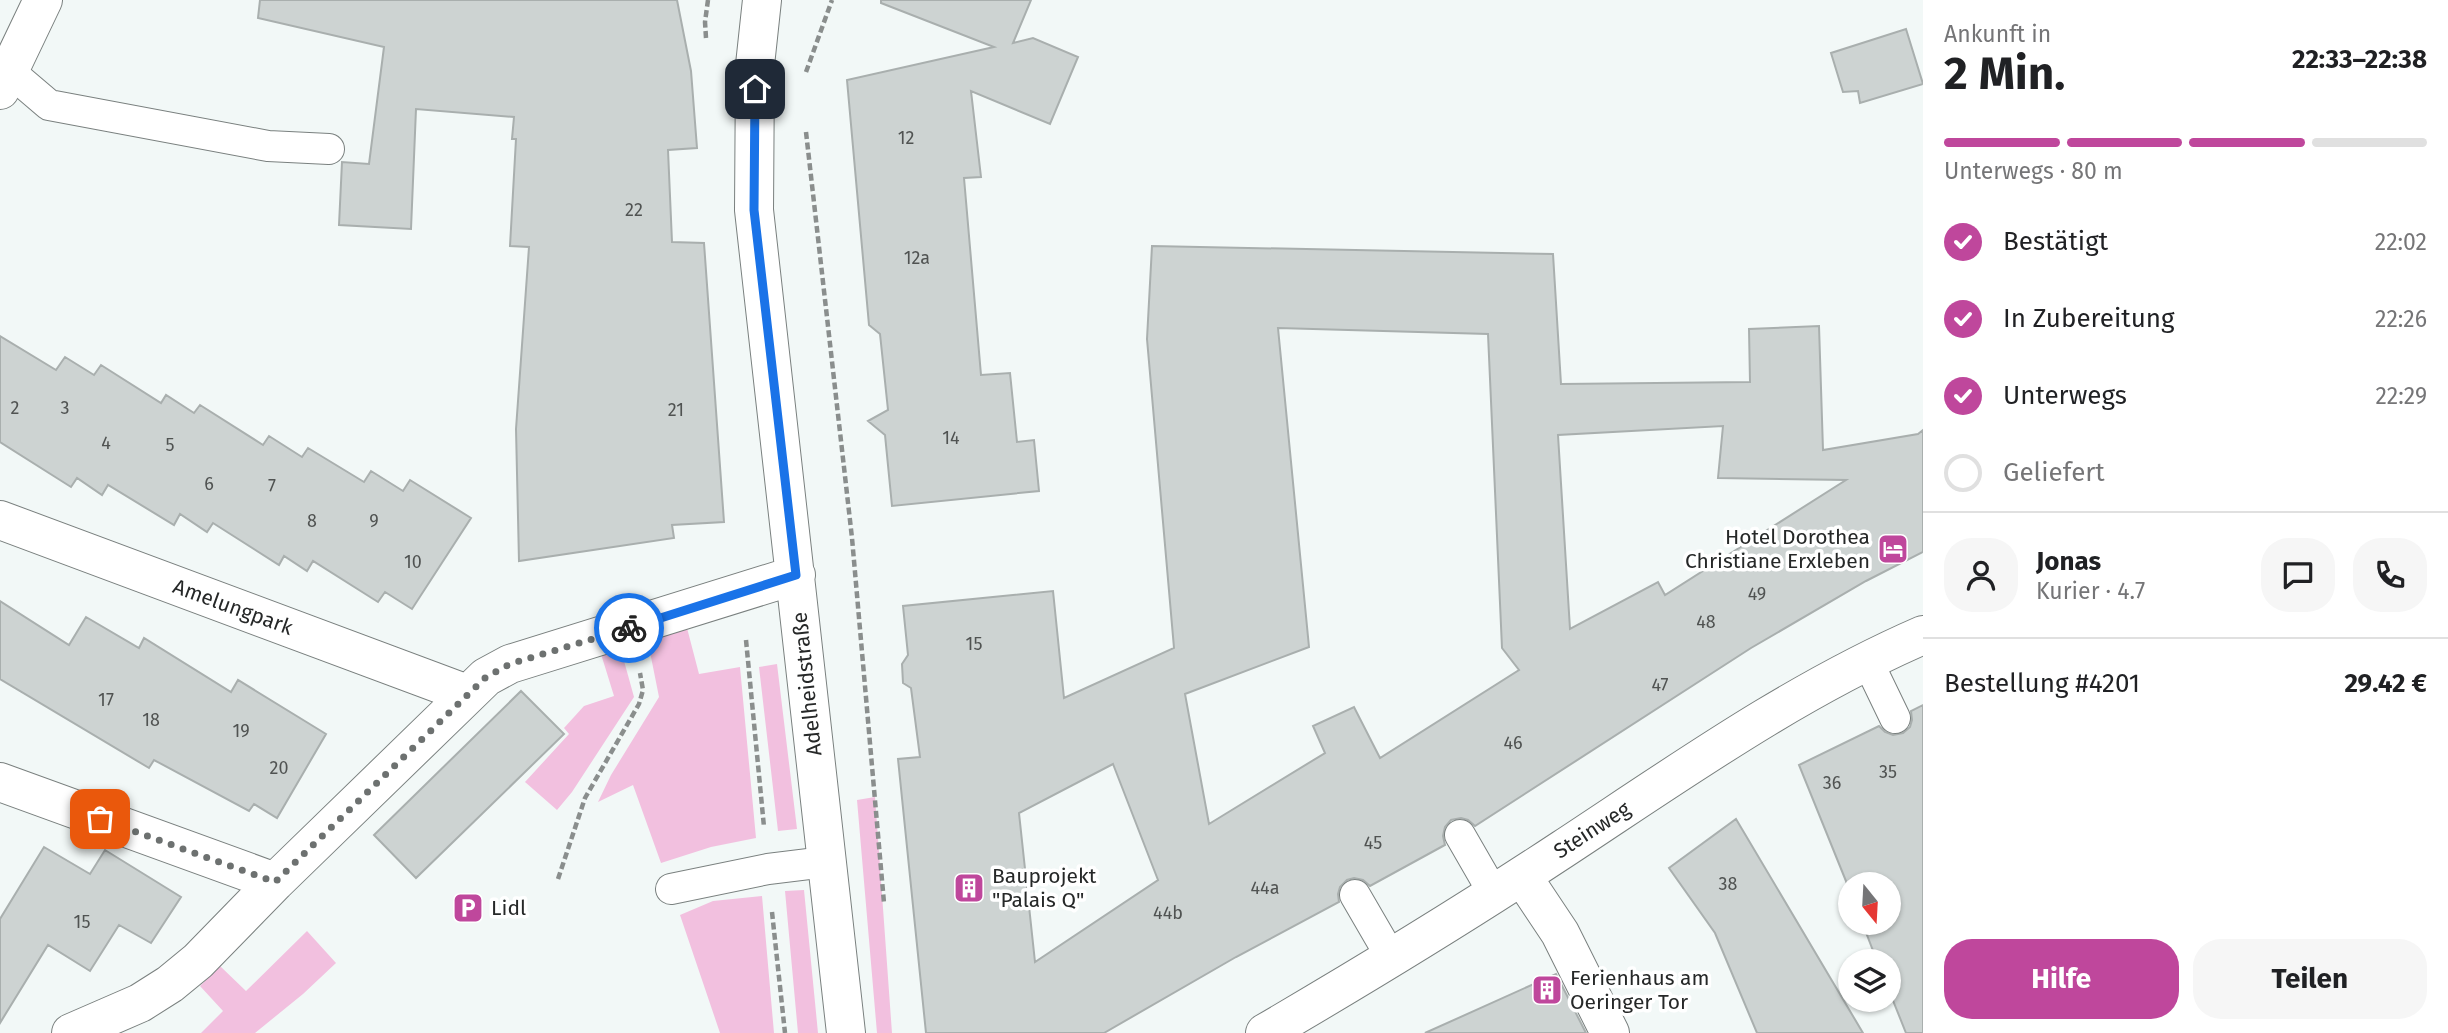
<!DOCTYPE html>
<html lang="de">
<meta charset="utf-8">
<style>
body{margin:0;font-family:"Fira Sans",sans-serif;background:#f6f6f6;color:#202124;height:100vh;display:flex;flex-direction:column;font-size:26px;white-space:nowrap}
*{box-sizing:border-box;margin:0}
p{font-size:23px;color:#757577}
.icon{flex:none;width:38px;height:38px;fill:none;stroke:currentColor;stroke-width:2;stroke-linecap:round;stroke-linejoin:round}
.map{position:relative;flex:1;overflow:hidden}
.sheet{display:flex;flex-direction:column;background:#fff;width:525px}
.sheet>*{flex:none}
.needle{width:46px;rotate:162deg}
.controls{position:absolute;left:1838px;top:872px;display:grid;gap:14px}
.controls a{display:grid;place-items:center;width:63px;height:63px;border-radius:50%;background:#fff;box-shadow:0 2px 5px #0004;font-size:35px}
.pin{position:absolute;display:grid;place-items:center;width:60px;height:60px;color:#fff;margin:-30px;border-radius:14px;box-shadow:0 4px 10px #0006}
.courier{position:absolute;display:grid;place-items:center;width:70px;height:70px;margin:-35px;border:5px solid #1a73e8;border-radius:50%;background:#fff;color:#222;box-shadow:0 2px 9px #0007}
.headline em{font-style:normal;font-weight:700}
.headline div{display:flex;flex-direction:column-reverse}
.headline{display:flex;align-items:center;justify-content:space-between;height:119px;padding:0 21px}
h1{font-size:46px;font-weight:700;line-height:52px}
.bar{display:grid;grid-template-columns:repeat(4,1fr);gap:10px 7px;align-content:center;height:84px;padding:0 21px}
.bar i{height:9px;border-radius:5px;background:#e0e0e0}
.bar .current{background:#bf479c}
.bar p{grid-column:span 4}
.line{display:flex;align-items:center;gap:18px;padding:0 21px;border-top:2px solid #e0e0e0}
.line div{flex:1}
.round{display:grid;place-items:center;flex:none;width:74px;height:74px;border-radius:28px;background:#f6f6f6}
ol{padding:0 21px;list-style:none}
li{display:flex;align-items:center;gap:21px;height:77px}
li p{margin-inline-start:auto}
li .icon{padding:7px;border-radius:50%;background:#bf479c;color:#fff;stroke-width:4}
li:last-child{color:#757577}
li i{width:38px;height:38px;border:4px solid #e0e0e0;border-radius:50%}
.button{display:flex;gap:14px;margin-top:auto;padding:14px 21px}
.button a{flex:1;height:80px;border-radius:28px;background:#bf479c;color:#fff;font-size:28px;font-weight:700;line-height:80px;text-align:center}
.button a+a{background:#f6f6f6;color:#202124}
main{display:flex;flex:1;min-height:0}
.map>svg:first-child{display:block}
.green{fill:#f2c0df}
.building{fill:#cdd3d2;stroke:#a9afae;stroke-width:2;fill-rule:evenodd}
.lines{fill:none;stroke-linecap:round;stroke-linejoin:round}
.service-casing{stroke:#7a807f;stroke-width:32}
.minor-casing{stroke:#7a807f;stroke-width:40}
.path{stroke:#8a8e8d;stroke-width:4.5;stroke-dasharray:7 3.5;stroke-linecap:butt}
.service{stroke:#fff;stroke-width:30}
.minor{stroke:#fff;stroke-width:38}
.done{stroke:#6d7170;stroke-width:7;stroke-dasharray:0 12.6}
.route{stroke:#1a73e8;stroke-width:9}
.labels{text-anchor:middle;stroke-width:7;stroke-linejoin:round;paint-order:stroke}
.number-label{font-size:18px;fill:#505352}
.poi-label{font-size:21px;fill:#262828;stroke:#fff;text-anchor:start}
.street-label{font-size:21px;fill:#262828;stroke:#fff}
</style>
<main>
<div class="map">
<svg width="1923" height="1033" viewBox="0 0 1923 1033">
<rect width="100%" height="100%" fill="#f2f8f7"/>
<path class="green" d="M687,628L699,674L740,667L756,838L711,847L661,863L633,785L598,802L611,775L659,697L648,642Z
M621,650L634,697L572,792L557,810L525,782L569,734L564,728L584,706L614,696L601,654Z
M777,664L797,829L778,831L759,667Z
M875,797L892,1033H877L857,800Z
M804,890L818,1033H798L785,891Z
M762,896L774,1033H720L680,915L713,901Z
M307,931L336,963L303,994L255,1033H201L223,1011L200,986L220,966L246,991Z"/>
<path class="building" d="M260,0H677L691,71L697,148L668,150L672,242L704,243L724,522L672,525L674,538L519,561L516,429L529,247L510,246L516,139H512L514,117L416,109L411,229L339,225L342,162L369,164L384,47L258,18Z
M881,0H1031L1013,43L1033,38L1078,57L1050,124L971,91L981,177L964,178L981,375L1010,373L1017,442L1034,440L1039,491L892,506L885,435L868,421L888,410L880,334L869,325L847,80L994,47L881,3Z
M1906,29L1923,84L1860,103L1858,91L1843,92L1831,53Z
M1152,246L1553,254L1561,384L1750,382L1749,329L1819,326L1823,450L1918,434L1923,430V552L1866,581L1751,648L1475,826L1468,820L1461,818L1451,820L1445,827L1443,836L1445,845L1443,846L1370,886L1363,880L1354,878L1347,880L1340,887L1338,894L1339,902L1236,957L1104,1033H926L898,759L920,757L911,688L903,683L902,664L908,655L903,606L1053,591L1064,698L1174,648L1147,339ZM1278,328L1488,334L1502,648L1519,670L1380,758L1354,707L1313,726L1325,753L1209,824L1185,694L1309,647ZM1723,426L1718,478L1846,480L1665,595L1658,582L1570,629L1558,435ZM1113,764L1158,880L1035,962L1019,813Z
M0,336L56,370L65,357L94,375L101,365L161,403L166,395L194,413L200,405L263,445L269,436L302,457L308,448L364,482L371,471L403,491L410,480L471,518L412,609L385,592L378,602L313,561L307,571L284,556L279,565L213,523L207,532L180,514L174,525L108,485L102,495L77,478L71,487L0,442Z
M0,601L69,645L86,617L139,648L144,638L231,692L238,680L326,734L277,818L254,804L249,811L154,760L149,768L0,679Z
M521,691L564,734L416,878L374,835Z
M1923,705V1033H1906L1888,988V961H1877L1862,922H1888V884H1850V891L1799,765L1879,726L1885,732L1893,735L1903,733L1910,727L1912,720L1911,711Z
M1736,819L1863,1033H1757L1715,933L1669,868Z
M44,847L90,874L105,850L181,897L151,943L119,925L90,971L48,945L0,1023V919Z
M1556,974L1586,1033H1425Z"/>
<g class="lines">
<g class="service-casing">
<path id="service" d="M9,71L49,105L268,146L329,149
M1867,660L1895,718
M1460,835L1494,894
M671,889L768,869L825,862
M1355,895L1391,957"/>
</g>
<g class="minor-casing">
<path id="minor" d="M762,0L755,65L754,210L846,1033
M0,90L43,0
M0,520L467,694
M0,782L275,882
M1522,876L1560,933L1610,1033
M71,1033L140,1003L170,984L198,961L275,882L486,677L510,664L796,575
M1265,1033C1366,974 1466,913 1563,849C1680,772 1794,691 1923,635"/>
</g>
<path class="path" d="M706,38L705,22L708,0
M806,72L832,0
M806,132L852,538L884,903
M746,640L764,827
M558,879L585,798L639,704L643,690L640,673
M772,912L785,1033"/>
<use href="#service" class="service"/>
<use href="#minor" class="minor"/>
</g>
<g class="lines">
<path class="done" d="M100,819L275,882L486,677L510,664L629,628"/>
<path class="route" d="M629,628L796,575L754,210L755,89"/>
</g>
<defs>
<g id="hotel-square" transform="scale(1.575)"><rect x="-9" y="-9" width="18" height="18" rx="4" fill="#bf479c" stroke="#fff"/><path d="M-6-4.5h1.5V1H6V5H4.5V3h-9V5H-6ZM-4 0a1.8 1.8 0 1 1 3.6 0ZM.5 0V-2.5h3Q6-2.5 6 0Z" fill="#fff"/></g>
<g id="building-square" transform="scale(1.575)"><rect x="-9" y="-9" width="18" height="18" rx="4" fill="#bf479c" stroke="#fff"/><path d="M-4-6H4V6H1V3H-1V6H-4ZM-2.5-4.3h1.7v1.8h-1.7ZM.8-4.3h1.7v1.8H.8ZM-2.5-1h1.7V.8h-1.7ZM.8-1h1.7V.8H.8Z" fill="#fff"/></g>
<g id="parking-square" transform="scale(1.575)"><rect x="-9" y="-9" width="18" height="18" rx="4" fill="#bf479c" stroke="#fff"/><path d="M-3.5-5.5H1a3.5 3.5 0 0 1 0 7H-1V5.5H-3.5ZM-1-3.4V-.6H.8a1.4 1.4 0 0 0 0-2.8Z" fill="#fff"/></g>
</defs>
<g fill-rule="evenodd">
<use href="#hotel-square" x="1893" y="549"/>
<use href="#building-square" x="969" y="888"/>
<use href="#parking-square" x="468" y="908"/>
<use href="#building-square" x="1547" y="990"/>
</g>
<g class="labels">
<g class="number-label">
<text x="906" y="144">12</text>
<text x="634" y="216">22</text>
<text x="917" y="264">12a</text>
<text x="15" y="414">2</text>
<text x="65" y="414">3</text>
<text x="676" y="416">21</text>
<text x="951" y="444">14</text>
<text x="106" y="449">4</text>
<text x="170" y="451">5</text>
<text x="209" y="490">6</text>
<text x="272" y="492">7</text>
<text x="312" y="527">8</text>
<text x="374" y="527">9</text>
<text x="413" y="568">10</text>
<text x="1757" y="600">49</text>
<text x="1706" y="628">48</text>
<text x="974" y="650">15</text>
<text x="1660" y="691">47</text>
<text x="106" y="706">17</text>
<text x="151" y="726">18</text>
<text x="241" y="737">19</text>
<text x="1513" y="749">46</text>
<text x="279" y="774">20</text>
<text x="1888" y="778">35</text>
<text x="1832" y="789">36</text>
<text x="1373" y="849">45</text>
<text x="1728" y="890">38</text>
<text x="1265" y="894">44a</text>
<text x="1168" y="919">44b</text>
<text x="82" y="928">15</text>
</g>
<g class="poi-label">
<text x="1870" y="544" text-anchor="end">Hotel Dorothea<tspan x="1870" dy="24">Christiane Erxleben</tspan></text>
<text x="992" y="883">Bauprojekt<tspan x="992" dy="24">"Palais Q"</tspan></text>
<text x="491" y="915">Lidl</text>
<text x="1570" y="985">Ferienhaus am<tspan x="1570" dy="24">Oeringer Tor</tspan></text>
</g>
<g class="street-label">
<text transform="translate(233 607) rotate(20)" y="7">Amelungpark</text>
<text transform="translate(807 684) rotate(-96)" y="7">Adelheidstraße</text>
<text transform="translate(1592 830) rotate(-33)" y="7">Steinweg</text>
</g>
</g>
</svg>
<div class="controls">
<a><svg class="needle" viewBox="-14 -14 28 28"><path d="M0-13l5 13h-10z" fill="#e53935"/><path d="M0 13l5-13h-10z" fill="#757577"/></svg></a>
<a><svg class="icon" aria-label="layers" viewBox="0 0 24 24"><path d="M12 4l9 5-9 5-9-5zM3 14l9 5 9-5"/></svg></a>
</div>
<div class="pin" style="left:100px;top:819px;background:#ea580c"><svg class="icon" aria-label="bag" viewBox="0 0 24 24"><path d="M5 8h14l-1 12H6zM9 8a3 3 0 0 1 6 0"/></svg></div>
<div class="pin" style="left:755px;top:89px;background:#1f2937"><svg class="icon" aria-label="home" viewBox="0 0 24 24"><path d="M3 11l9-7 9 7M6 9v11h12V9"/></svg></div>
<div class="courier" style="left:629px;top:628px"><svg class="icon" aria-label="bike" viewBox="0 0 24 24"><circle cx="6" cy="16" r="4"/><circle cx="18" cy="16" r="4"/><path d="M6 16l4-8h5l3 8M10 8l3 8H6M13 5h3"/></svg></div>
</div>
<section class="sheet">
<div class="headline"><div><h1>2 Min.</h1><p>Ankunft in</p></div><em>22:33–22:38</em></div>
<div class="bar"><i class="current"></i><i class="current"></i><i class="current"></i><i></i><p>Unterwegs · 80 m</p></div>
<ol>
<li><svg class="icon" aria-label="check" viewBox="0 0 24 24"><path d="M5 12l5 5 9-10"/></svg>Bestätigt<p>22:02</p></li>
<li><svg class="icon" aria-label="check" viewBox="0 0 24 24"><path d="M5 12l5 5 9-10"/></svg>In Zubereitung<p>22:26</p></li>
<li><svg class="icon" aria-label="check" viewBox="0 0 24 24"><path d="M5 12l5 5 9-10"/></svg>Unterwegs<p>22:29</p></li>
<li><i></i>Geliefert</li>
</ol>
<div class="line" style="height:126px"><a class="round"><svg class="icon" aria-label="person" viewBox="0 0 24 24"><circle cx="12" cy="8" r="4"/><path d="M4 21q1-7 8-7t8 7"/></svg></a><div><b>Jonas</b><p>Kurier · 4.7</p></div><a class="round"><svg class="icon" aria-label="chat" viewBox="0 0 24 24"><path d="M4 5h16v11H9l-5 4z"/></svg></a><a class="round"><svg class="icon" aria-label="phone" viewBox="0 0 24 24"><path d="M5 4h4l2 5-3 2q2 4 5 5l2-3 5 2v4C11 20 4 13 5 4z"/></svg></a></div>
<div class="line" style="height:91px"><div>Bestellung #4201</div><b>29.42 €</b></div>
<div class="button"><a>Hilfe</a><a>Teilen</a></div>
</section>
</main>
